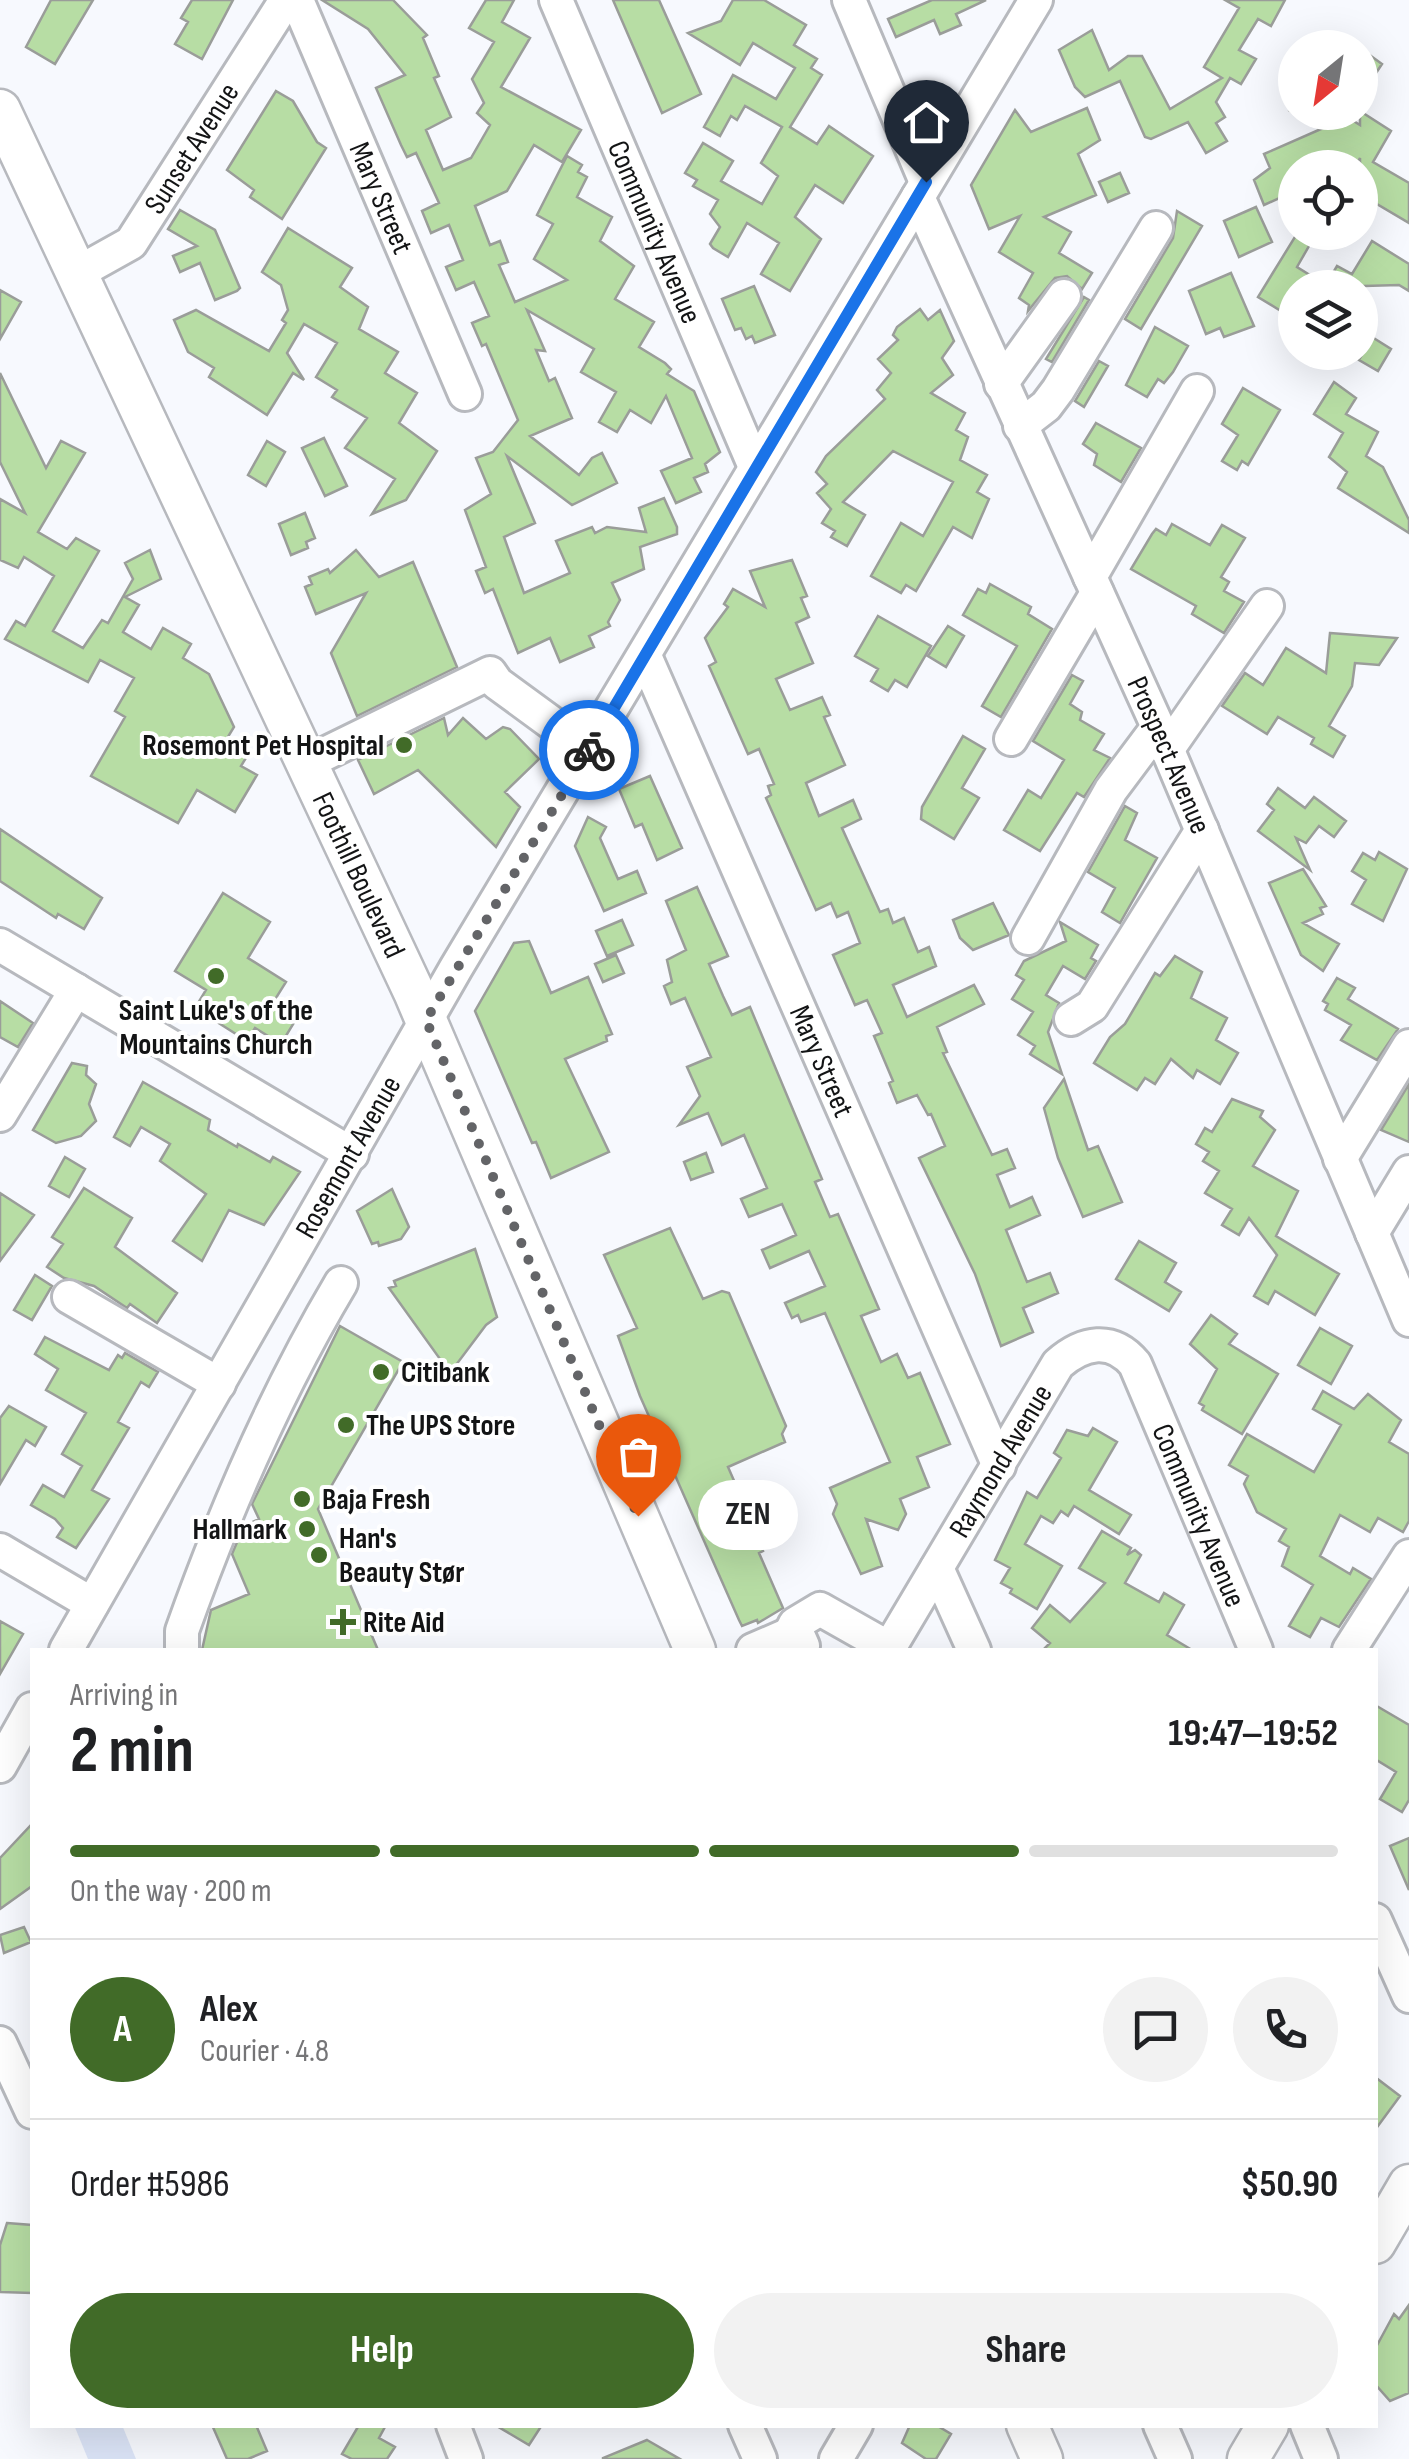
<!DOCTYPE html>
<meta charset="utf-8">
<style>
body{margin:0;font-family:"Sofia Sans Condensed",sans-serif;background:#f2f2f2;color:#202124;height:100vh;display:flex;flex-direction:column;font-size:38px;white-space:nowrap}
*{box-sizing:border-box;margin:0}
p{font-size:32px;color:#757577}
.icon{flex:none;width:55px;height:55px;fill:none;stroke:currentColor;stroke-width:2;stroke-linecap:round;stroke-linejoin:round}
.map{position:relative;flex:1;overflow:hidden}
.drawer{position:absolute;left:30px;top:1648px;width:1348px;height:780px;display:flex;flex-direction:column;background:#fff;border-radius:0px;box-shadow:0 10px 40px #0002}
.drawer>*{flex:none}
.needle{width:65px;rotate:210deg}
.buttons{position:absolute;left:1278px;top:30px;display:grid;gap:20px}
.buttons a{display:grid;place-items:center;width:100px;height:100px;border-radius:50%;background:#fff;box-shadow:0 10px 40px #0002;font-size:50px}
.pin{position:absolute;display:grid;place-items:center;width:85px;height:85px;color:#fff;margin:-102px -42px;border-radius:50% 50% 50% 0;rotate:-45deg;box-shadow:0 0 10px #0007}
.pin .icon{rotate:45deg}
.courier{position:absolute;display:grid;place-items:center;width:100px;height:100px;margin:-50px;border:8px solid #1a73e8;border-radius:50%;background:#fff;color:#222;box-shadow:0 2px 12px #0007}
.bubble{position:absolute;height:70px;border-radius:35px;background:#fff;box-shadow:0 10px 40px #0002;font-size:32px;font-weight:700;line-height:70px;text-align:center}
.head em{font-style:normal;font-weight:700}
.head div{display:flex;flex-direction:column-reverse}
.head{display:flex;align-items:center;justify-content:space-between;height:170px;padding:0 40px}
h1{font-size:65px;font-weight:700;line-height:75px}
.bar{display:grid;grid-template-columns:repeat(4,1fr);gap:15px 10px;align-content:center;height:120px;padding:0 40px}
.bar i{height:12px;border-radius:8px;background:#e0e0e0}
.bar .on{background:#416b28}
.bar p{grid-column:span 4}
.line{display:flex;align-items:center;gap:25px;padding:0 40px;border-top:2px solid #e0e0e0}
.line div{flex:1}
.round{display:grid;place-items:center;flex:none;width:105px;height:105px;border-radius:52px;background:#f2f2f2}
.button{display:flex;gap:20px;margin-top:auto;padding:20px 40px}
.button a{flex:1;height:115px;border-radius:60px;background:#416b28;color:#fff;font-size:40px;font-weight:700;line-height:115px;text-align:center}
.button a+a{background:#f2f2f2;color:#202124}
.map>svg:first-child{display:block}
.green{fill:#dbe4f7}
.building{fill:#b7dda4;stroke:#9a9d99;stroke-width:2.5}
.lines{fill:none;stroke-linecap:round;stroke-linejoin:round}
.minor-casing{stroke:#b7b9be;stroke-width:38}
.major-casing{stroke:#b7b9be;stroke-width:45}
.minor{stroke:#fff;stroke-width:32}
.major{stroke:#fff;stroke-width:40}
.done{stroke:#636467;stroke-width:10;stroke-dasharray:0 18}
.route{stroke:#1a73e8;stroke-width:12}
.poi-dot{fill:#416b28;stroke:#fff;stroke-width:4}
.labels{text-anchor:middle;stroke-width:8;stroke-linejoin:round;paint-order:stroke}
.street-label{font-size:30px;fill:#131415;stroke:#fff}
.poi-label{font-size:30px;font-weight:bold;fill:#131415;stroke:#fff;text-anchor:start}
</style>
<div class="map">
<svg width="1409" height="2459" viewBox="0 0 1409 2459">
<rect width="100%" height="100%" fill="#f7f9fe"/>
<path class="green" d="M74,2425H122L136,2459H88Z"/>
<path class="building" d="M51,0H93L55,64L26,47Z
M192,0H233L202,59L175,44L188,22L181,18Z
M322,0H393L427,35L423,38L439,76L434,78L451,117L426,130L443,170L471,158L490,125L477,113L484,103L472,79L494,42L469,28L486,0H514L502,22L530,38L501,87L581,130L562,162L534,145L507,191L475,206L490,245L500,241L508,262L499,265L515,302L567,280L534,259L553,224L537,215L567,156L582,165L578,172L587,177L577,197L612,217L600,241L634,266L615,299L654,322L639,347L665,363L671,369L667,374L694,391L720,452L705,464L708,472L694,478L701,492L676,503L661,471L692,458L666,396L651,423L630,410L617,432L599,422L616,392L581,372L594,349L527,310L545,351L536,350L549,381L555,378L572,418L530,436L579,475L592,458L602,453L617,483L572,505L507,456L535,523L504,537L524,593L570,573L556,541L592,527L595,533L607,527L646,532L639,508L664,498L677,527V534L640,547L644,569L612,583L620,600L608,622L610,626L589,636L594,647L560,662L550,638L518,653L493,589L485,593L476,571L486,567L465,510L491,494L476,458L493,452L518,420L486,344L482,346L472,323L489,316L474,282L456,290L446,267L463,260L449,225L431,233L422,211L439,203L416,153L407,157L401,145L376,88L405,75L368,29Z
M613,0H659L701,94L662,113Z
M733,0H764L806,25L794,45L817,59L811,68L822,75L790,127L817,144L829,126L873,156L843,203L815,185L795,217L821,239L790,291L761,274L779,243L747,223L728,257L713,248L710,244L720,227L710,214L718,200L693,186L697,180L685,173L703,143L733,161L721,181L762,204L778,176L761,163L782,127L745,106L737,120L731,116L720,136L704,127L733,75L776,99L795,68L753,43L740,65L688,33L721,21Z
M932,0H986L956,14L961,25L940,34L934,20L896,37L888,19Z
M1225,0H1285L1271,26L1258,19L1239,50L1256,59L1241,84L1230,78L1216,102L1225,117L1216,123L1227,141L1206,153L1188,122L1151,139L1145,137L1120,81L1085,97L1075,87L1059,50L1092,30L1109,70L1128,56H1142L1170,109L1222,78L1204,67L1239,8Z
M1360,48L1382,64L1360,97Z
M276,91L293,101L317,142L326,148L282,219L250,197L254,190L227,170Z
M1087,108L1100,140L1078,154L1096,195L1044,217L1071,232L1059,253L1092,273L1082,289L1067,276L1055,278L1028,311L1029,305L1019,298L1033,273L999,252L1020,216L989,229L971,185L1015,110L1031,132Z
M1360,111L1391,131L1373,162L1409,183V223L1360,194V158L1355,168H1295V191L1264,205L1254,180L1270,168L1264,154L1321,129L1292,112H1339L1360,125Z
M1120,173L1129,193L1108,202L1099,182Z
M1256,207L1272,242L1239,257L1224,221Z
M180,210L215,230L240,288L237,291L215,300L200,263L180,272L173,256L197,246L168,229Z
M1177,211L1202,226L1141,329L1125,319L1173,238Z
M288,228L352,268L340,287L368,307L359,329L398,352L385,373L417,393L399,423L437,451L406,500L372,514L395,479L345,448L367,418L332,397L337,390L316,377L337,343L304,324L287,353L304,380L293,373L267,415L209,377L214,368L188,352L174,320L196,310L269,351L286,323L282,320L288,310L281,285L262,272Z
M1298,232H1317L1297,267L1326,285L1337,266L1352,274L1372,241L1409,264V291L1399,285L1294,288L1281,311L1258,297Z
M1231,273L1254,326L1224,337L1220,328L1206,334L1189,291Z
M754,286L775,335L755,343L752,336L746,339L741,328L735,330L722,299Z
M0,290L21,302L0,339Z
M1084,297L1089,300L1052,362L1046,359Z
M920,309L928,320L940,310L954,341L942,358L953,375L931,393L965,413L956,430L968,437L960,460L987,475L977,492L989,499L972,538L953,527L916,591L906,585L901,593L871,576L901,523L923,536L953,482L893,451L843,502L865,515L847,546L831,537L835,531L822,523L831,509L817,493L827,484L816,472L826,456L885,399L877,390L891,373L878,359L898,340L893,335L897,327Z
M1155,327L1188,346L1173,372L1164,383L1158,379L1147,397L1126,385Z
M1372,337L1391,349L1378,371L1359,360Z
M1099,361L1108,366L1084,407L1075,401Z
M0,373L46,468L61,441L85,453L38,532L67,549L76,538L99,551L53,631L83,648L102,620L108,623L133,579L125,563L150,550L161,579L125,597L139,605L123,632L151,649L163,628L191,644L183,658L209,674L234,727L226,740L249,753L241,766L257,775L235,812L197,790L178,823L91,776L125,717L115,711L134,678L100,660L88,682L5,639L16,621L25,626L54,576L24,557L18,568L0,560V499L25,513L0,462Z
M1334,382L1356,398L1346,414L1378,432L1366,456L1383,467L1409,520V533L1338,488L1347,472L1329,457L1343,433L1314,414Z
M1243,388L1280,410L1248,465L1242,461L1237,470L1222,461L1238,435L1222,424Z
M1096,423L1141,448L1121,482L1094,465L1097,454L1083,444Z
M324,438L347,486L325,496L302,448Z
M267,441L285,452L266,486L248,475Z
M305,513L315,538L306,542L308,548L291,555L279,524Z
M1172,524L1210,545L1222,525L1245,538L1221,577L1229,582L1224,591L1244,602L1224,633L1192,614L1196,606L1131,569L1152,534L1156,529L1166,535Z
M356,550L379,577L413,562L457,667L357,716L331,653L366,593L316,614L305,587L312,584L309,577L328,569L330,573Z
M792,560L807,596L801,598L809,617L796,623L813,663L776,679L790,710L822,697L830,715L824,717L845,765L806,783L819,816L853,800L861,819L842,828L880,912L888,909L893,923L904,918L918,952L929,947L936,966L893,985L907,1017L974,985L984,1004L937,1027L947,1052L943,1053L992,1155L1007,1149L1015,1168L997,1175L1010,1207L1032,1197L1040,1215L1006,1230L1027,1282L1050,1273L1058,1293L1023,1308L1033,1332L1001,1346L975,1274L919,1158L945,1146L931,1114L928,1115L917,1095L897,1103L889,1083L893,1081L874,1036L882,1033L867,1000L855,1005L833,955L860,943L848,912L837,917L831,903L816,910L766,798L771,795L768,786L774,784L759,749L748,754L709,666L716,662L705,638L728,607L724,604L733,589L765,607L750,571Z
M990,584L1031,607L1028,614L1052,629L1001,717L982,706L1017,646L963,615L978,589L986,593Z
M878,616L931,646L907,687L895,680L888,691L871,681L878,669L855,656Z
M948,626L964,636L946,667L928,656Z
M1330,633L1397,638L1379,665L1355,663L1352,686L1329,726L1345,736L1333,757L1311,744L1314,738L1278,717L1267,734L1222,706L1245,673L1263,685L1286,648L1326,673Z
M1072,675L1083,681L1070,704L1082,712L1080,720L1104,734L1094,750L1110,758L1084,797L1077,793L1040,851L1004,830L1028,790L1041,798L1064,760L1033,741Z
M444,718L448,735L463,718L486,739L503,727L510,729L539,759L505,792L520,807L496,847L418,770L374,794L358,760Z
M963,736L985,749L962,788L979,798L954,839L921,819L922,807Z
M650,776L682,848L657,860L642,824L635,827L619,789Z
M1278,788L1305,808L1314,797L1346,821L1334,837L1319,826L1306,843L1296,838L1310,870L1258,831L1274,810L1267,804Z
M1125,806L1137,813L1125,840L1157,858L1120,923L1102,912L1115,888L1088,872Z
M588,817L606,827L600,838L618,879L637,871L646,893L604,911L575,846Z
M0,829L102,898L84,929L58,914L56,918L0,881Z
M1379,852L1407,869L1383,921L1352,904L1366,880L1352,871L1363,853L1375,860Z
M1303,869L1326,906L1320,908L1323,914L1303,923L1339,944L1323,971L1301,955L1269,883Z
M697,887L728,956L709,964L723,996L732,1015L750,1007L822,1179L815,1182L830,1217L838,1214L879,1309L861,1316L881,1362L897,1354L908,1378L920,1373L950,1444L917,1457L929,1487L900,1499L906,1514L898,1530L866,1519L882,1566L861,1574L833,1514L837,1504L830,1488L890,1462L825,1313L801,1322L798,1315L792,1318L785,1303L825,1286L809,1251L770,1268L762,1250L796,1235L782,1204L749,1217L741,1199L767,1188L744,1135L722,1145L708,1113L679,1125L700,1096L687,1067L711,1057L685,998L671,1004L664,986L672,982L667,960L686,950L666,901Z
M223,893L270,922L248,958L286,982L274,1001L298,1016L281,1044L255,1028L247,1041L195,1008L206,990L175,971Z
M993,903L1009,935L973,950L960,938L953,920Z
M622,920L633,945L607,956L596,931Z
M1060,922L1098,945L1091,958L1096,961L1085,979L1063,966L1046,995L1059,1003L1048,1032L1062,1074L1030,1054L1035,1046L1018,1035L1033,1012L1012,999L1024,980L1016,975L1024,961L1066,941Z
M529,941L551,993L588,977L612,1034L606,1036L607,1041L565,1059L609,1152L551,1178L536,1142L532,1143L475,1011L514,943Z
M616,955L624,973L603,982L595,964Z
M1175,956L1202,972L1191,998L1227,1018L1216,1040L1238,1053L1220,1084L1197,1070L1193,1078L1171,1059L1155,1084L1145,1078L1137,1090L1094,1063L1110,1037L1125,1024L1155,973L1160,976Z
M1337,978L1355,988L1348,999L1398,1029L1377,1060L1341,1040L1351,1025L1325,1010L1328,1004L1323,1001Z
M0,1001L33,1023L18,1047L0,1037Z
M72,1063L87,1066L86,1075L96,1084L89,1104L96,1121L81,1136L56,1143L33,1130Z
M1064,1079L1088,1150L1098,1146L1122,1202L1083,1217L1058,1158L1044,1108Z
M143,1082L210,1120L208,1130L237,1147L238,1144L270,1162L273,1157L300,1172L264,1225L229,1210L202,1261L173,1241L206,1194L160,1161L170,1144L141,1127L130,1146L114,1137Z
M1409,1084V1142L1381,1130Z
M1232,1099L1263,1111L1260,1117L1275,1130L1253,1166L1298,1191L1276,1236L1339,1274L1315,1315L1275,1291L1268,1304L1254,1296L1277,1255L1249,1218L1239,1235L1222,1225L1232,1209L1205,1193L1219,1171L1203,1161L1209,1152L1196,1144L1205,1128L1212,1132Z
M706,1153L713,1172L691,1180L684,1162Z
M65,1157L85,1169L69,1197L49,1186Z
M84,1188L132,1218L115,1247L177,1293L157,1323L130,1304L127,1308L94,1286L64,1278L47,1267L63,1244L52,1237Z
M392,1189L409,1227L401,1239L379,1246L378,1242L372,1244L357,1211Z
M0,1193L34,1215L0,1261Z
M670,1228L703,1299L722,1291L729,1293L786,1426L782,1434L785,1442L728,1467L735,1483L730,1486L750,1534L755,1533L763,1551L759,1553L783,1608L758,1623L757,1620L742,1626L739,1620L640,1396L618,1336L637,1328L604,1255Z
M1139,1241L1176,1263L1165,1282L1181,1292L1169,1311L1116,1279Z
M475,1249L497,1317L486,1325L450,1373L389,1288L396,1286L394,1281Z
M35,1275L52,1286L32,1320L14,1310Z
M1211,1315L1237,1334L1229,1344L1278,1374L1242,1434L1202,1410L1204,1406L1199,1403L1217,1369L1190,1344Z
M340,1326L403,1362L318,1509L378,1650H202L211,1610L249,1594L232,1554L244,1526L259,1519L252,1504Z
M1320,1328L1352,1346L1331,1384L1298,1365Z
M45,1337L109,1370L118,1355L122,1358L125,1353L158,1372L149,1387L141,1382L118,1422L129,1428L92,1490L109,1499L76,1548L57,1537L63,1528L55,1519L31,1505L43,1485L64,1497L82,1466L62,1454L86,1413L46,1390L58,1369L35,1354Z
M1323,1391L1354,1409L1368,1394L1401,1420L1389,1442L1409,1454V1521L1403,1532L1378,1518L1370,1532L1340,1515L1320,1556L1350,1574L1353,1568L1371,1579L1339,1627L1321,1618L1310,1637L1289,1626L1313,1585L1282,1566L1289,1547L1279,1541L1286,1529L1257,1512L1244,1484L1248,1476L1229,1465L1247,1434L1314,1472L1341,1425L1313,1409Z
M9,1406L46,1427L35,1446L26,1440L0,1484V1418Z
M1093,1428L1117,1442L1089,1490L1131,1515L1119,1534L1074,1506L1068,1516L1061,1511L1053,1523L1041,1516L1025,1544L1062,1566L1037,1609L1010,1593L1012,1589L1001,1583L1010,1568L995,1560L1027,1492L1037,1498L1061,1458L1054,1453L1067,1430L1088,1436Z
M1102,1531L1131,1548L1127,1555L1135,1550L1141,1555L1125,1583L1159,1602L1164,1593L1184,1605L1167,1635L1192,1650H1043L1050,1643L1032,1628L1050,1605L1070,1622L1105,1583L1079,1568Z
M0,1621L23,1634L0,1674Z
M1375,1705L1409,1725V1800L1402,1812L1380,1799L1396,1772L1375,1759Z
M32,1824V1886L0,1909V1858Z
M1409,1838V1890L1390,1846Z
M24,1927L31,1942L4,1953L0,1935Z
M1375,2077L1400,2096L1375,2130Z
M7,2223L32,2225V2293L0,2292V2245Z
M1409,2305V2393L1390,2401L1375,2384V2349L1394,2314L1399,2319Z
M212,2425H256L267,2451L248,2459H227Z
M359,2425H386L379,2438L395,2447L387,2459H352L342,2454Z
M495,2425H542L529,2445Z
M910,2425H936L951,2434L936,2459H926L902,2443Z
M647,2440L680,2459H603V2458Z"/>
<g class="lines">
<g class="minor-casing">
<g id="minor">
<path id="s1" d="M297,0L465,394"/>
<path id="s2" d="M556,0L755,467"/>
<path d="M849,0L926,182"/>
<path id="s3" d="M918,197L1158,727L1409,1320"/>
<path id="s4" d="M79,272L131,243L286,0"/>
<path d="M1001,384L1064,296"/>
<path d="M1020,426L1046,406L1058,390L1156,228"/>
<path d="M1090,577L1197,391"/>
<path id="s5" d="M645,656L999,1466"/>
<path d="M1011,739L1097,593"/>
<path d="M1167,750L1267,606"/>
<path d="M306,763L490,673L497,683L553,724"/>
<path d="M1028,938L1111,790L1158,727"/>
<path d="M0,945L352,1154"/>
<path d="M1071,1019L1092,1006L1202,830"/>
<path d="M0,1115L76,990"/>
<path d="M1340,1159L1409,1046"/>
<path d="M1372,1233L1409,1172"/>
<path d="M69,1297L219,1384"/>
<path d="M0,1550L92,1604"/>
<path d="M937,1568L974,1650"/>
<path d="M790,1634L795,1624L820,1609L889,1648"/>
<path id="s6" d="M66,1650L456,968L1036,0"/>
<path d="M182,1650V1631C225,1510 275,1394 341,1283"/>
<path d="M753,1650L790,1634L799,1637L803,1646"/>
<path id="s7" d="M888,1650L1058,1364C1083,1342 1112,1336 1135,1364L1256,1650"/>
<path d="M1349,1650L1409,1556"/>
<path d="M0,1766L32,1709"/>
<path d="M1375,1920L1409,1996"/>
<path d="M0,2043L32,2112"/>
<path d="M453,2425L466,2459"/>
<path d="M745,2425L760,2459"/>
<path d="M1160,2425L1175,2459"/>
<path d="M1307,2425L1321,2459"/>
<path d="M836,2459L856,2425"/>
</g>
</g>
<g class="major-casing">
<g id="major">
<path id="s8" d="M0,110L414,992L695,1650"/>
<path d="M1375,2243L1409,2185"/>
<path d="M1027,2425L1042,2459"/>
<path d="M1248,2459L1268,2425"/>
</g>
</g>
<use href="#minor" class="minor"/>
<use href="#major" class="major"/>
</g>
<g class="lines">
<path class="done" d="M589,750L426,1020L638,1516"/>
<path class="route" d="M589,750L926,182"/>
</g>
<g class="poi-dot">
<circle cx="404" cy="745" r="10"/>
<circle cx="216" cy="976" r="10"/>
<circle cx="381" cy="1372" r="10"/>
<circle cx="346" cy="1425" r="10"/>
<circle cx="302" cy="1499" r="10"/>
<circle cx="307" cy="1529" r="10"/>
<circle cx="319" cy="1555" r="10"/>
<path d="M338 1607h10v10h10v10h-10v10h-10v-10h-10v-10h10z"/>
</g>
<g class="labels">
<g class="street-label">
<text dy="10" stroke="none"><textPath href="#s4" startOffset="172">Sunset Avenue</textPath></text>
<text dy="10" stroke="none"><textPath href="#s1" startOffset="215">Mary Street</textPath></text>
<text dy="10" stroke="none"><textPath href="#s2" startOffset="252">Community Avenue</textPath></text>
<text dy="10" stroke="none"><textPath href="#s3" startOffset="612">Prospect Avenue</textPath></text>
<text dy="10" stroke="none"><textPath href="#s8" startOffset="845">Foothill Boulevard</textPath></text>
<text dy="10" stroke="none"><textPath href="#s5" startOffset="442">Mary Street</textPath></text>
<text dy="10" stroke="none"><textPath href="#s6" startOffset="568">Rosemont Avenue</textPath></text>
<text dy="10" stroke="none"><textPath href="#s7" startOffset="220">Raymond Avenue</textPath></text>
<text dy="10" stroke="none"><textPath href="#s7" startOffset="585">Community Avenue</textPath></text>
</g>
<g class="poi-label">
<text x="384" y="755" text-anchor="end">Rosemont Pet Hospital</text>
<text x="216" y="1020" text-anchor="middle">Saint Luke's of the<tspan x="216" dy="34">Mountains Church</tspan></text>
<text x="401" y="1382">Citibank</text>
<text x="366" y="1435">The UPS Store</text>
<text x="322" y="1509">Baja Fresh</text>
<text x="287" y="1539" text-anchor="end">Hallmark</text>
<text x="339" y="1548">Han's<tspan x="339" dy="34">Beauty Stør</tspan></text>
<text x="363" y="1632">Rite Aid</text>
</g>
</g>
</svg>
<div class="buttons">
<a><svg class="needle" viewBox="-14 -14 28 28"><path d="M0-13l5 13h-10z" fill="#e53935"/><path d="M0 13l5-13h-10z" fill="#757577"/></svg></a>
<a><svg class="icon" aria-label="locate" viewBox="0 0 24 24"><circle cx="12" cy="12" r="6"/><path d="M12 2v4M12 18v4M2 12h4M18 12h4"/></svg></a>
<a><svg class="icon" aria-label="layers" viewBox="0 0 24 24"><path d="M12 4l9 5-9 5-9-5zM3 14l9 5 9-5"/></svg></a>
</div>
<div class="pin" style="left:638px;top:1516px;background:#ea580c"><svg class="icon" aria-label="bag" viewBox="0 0 24 24"><path d="M5 8h14l-1 12H6zM9 8a3 3 0 0 1 6 0"/></svg></div>
<div class="pin" style="left:926px;top:182px;background:#1f2937"><svg class="icon" aria-label="home" viewBox="0 0 24 24"><path d="M3 11l9-7 9 7M6 9v11h12V9"/></svg></div>
<div class="courier" style="left:589px;top:750px"><svg class="icon" aria-label="bike" viewBox="0 0 24 24"><circle cx="6" cy="16" r="4"/><circle cx="18" cy="16" r="4"/><path d="M6 16l4-8h5l3 8M10 8l3 8H6M13 5h3"/></svg></div>
<div class="bubble" style="left:698px;top:1480px;width:100px">ZEN</div>
<section class="drawer">
<div class="head"><div><h1>2 min</h1><p>Arriving in</p></div><em>19:47–19:52</em></div>
<div class="bar"><i class="on"></i><i class="on"></i><i class="on"></i><i></i><p>On the way · 200 m</p></div>
<div class="line" style="height:180px"><b class="round" style="background:#416b28;color:#fff">A</b><div><b>Alex</b><p>Courier · 4.8</p></div><a class="round"><svg class="icon" aria-label="chat" viewBox="0 0 24 24"><path d="M4 5h16v11H9l-5 4z"/></svg></a><a class="round"><svg class="icon" aria-label="phone" viewBox="0 0 24 24"><path d="M5 4h4l2 5-3 2q2 4 5 5l2-3 5 2v4C11 20 4 13 5 4z"/></svg></a></div>
<div class="line" style="height:130px"><div>Order #5986</div><b>$50.90</b></div>
<div class="button"><a>Help</a><a>Share</a></div>
</section>
</div>
